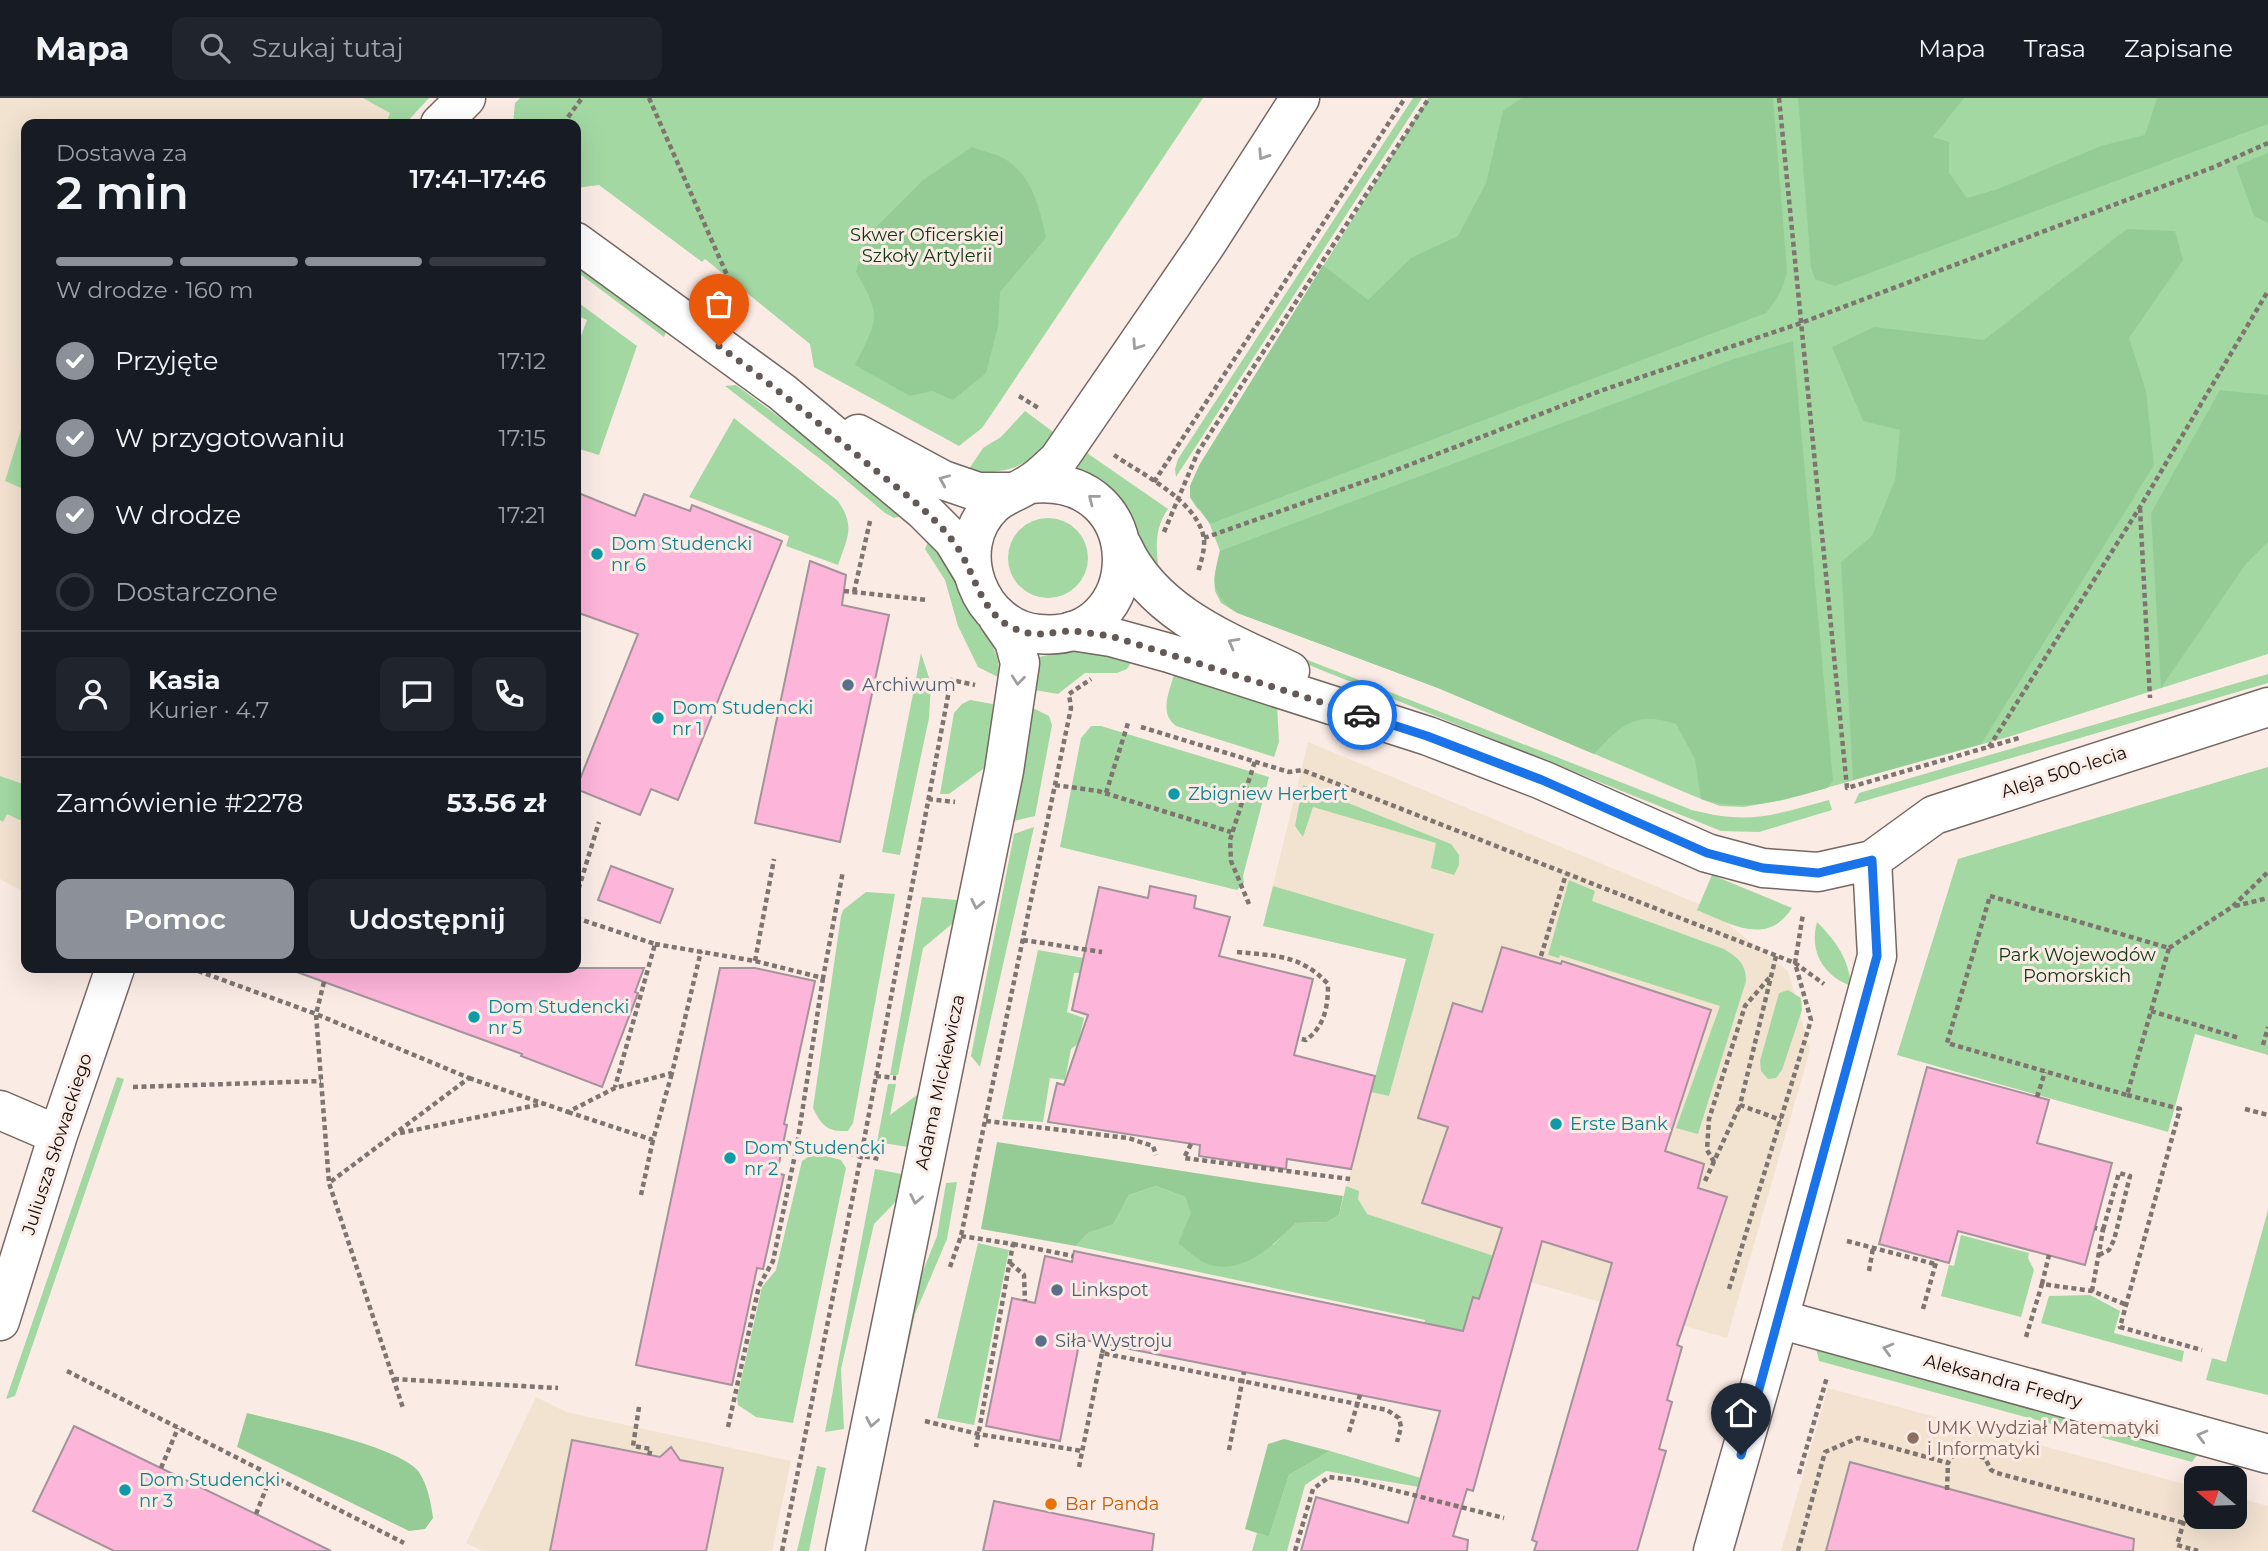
<!DOCTYPE html>
<html lang="pl">
<meta charset="utf-8">
<style>
body{margin:0;font-family:Montserrat,sans-serif;background:#20242c;color:#f1f3f6;height:100vh;display:flex;flex-direction:column;font-size:26px;white-space:nowrap}
*{box-sizing:border-box;margin:0}
p{font-size:23px;color:#9ea1a6}
.icon{flex:none;width:38px;height:38px;fill:none;stroke:currentColor;stroke-width:2;stroke-linecap:round;stroke-linejoin:round}
.map{position:relative;flex:1;overflow:hidden}
.panel{position:absolute;left:21px;top:21px;width:560px;height:854px;display:flex;flex-direction:column;background:#171b24;border-radius:14px;box-shadow:0 7px 28px #0002}
.panel>*{flex:none}
.needle{width:46px;rotate:289deg}
.tools{position:absolute;left:2184px;top:1368px;display:grid;gap:14px}
.tools a{display:grid;place-items:center;width:63px;height:63px;border-radius:14px;background:#171b24;box-shadow:0 7px 28px #0002;font-size:35px}
.pin{position:absolute;display:grid;place-items:center;width:60px;height:60px;color:#fff;margin:-72px -30px;border-radius:50% 50% 50% 0;rotate:-45deg;box-shadow:0 0 7px #0007}
.pin .icon{rotate:45deg}
.courier{position:absolute;display:grid;place-items:center;width:70px;height:70px;margin:-35px;border:5px solid #1a73e8;border-radius:50%;background:#fff;color:#222;box-shadow:0 2px 9px #0007}
.overview em{font-style:normal;font-weight:600}
.overview div{display:flex;flex-direction:column-reverse}
.overview{display:flex;align-items:center;justify-content:space-between;height:119px;padding:0 35px}
h1{font-size:46px;font-weight:600;line-height:52px}
.bar{display:grid;grid-template-columns:repeat(4,1fr);gap:10px 7px;align-content:center;height:84px;padding:0 35px}
.bar i{height:9px;border-radius:5px;background:#363941}
.bar .selected{background:#8c9099}
.bar p{grid-column:span 4}
.line{display:flex;align-items:center;gap:18px;padding:0 35px;border-top:2px solid #363941}
.line div{flex:1}
.round{display:grid;place-items:center;flex:none;width:74px;height:74px;border-radius:14px;background:#20242c}
ol{padding:0 35px;list-style:none}
li{display:flex;align-items:center;gap:21px;height:77px}
li p{margin-inline-start:auto}
li .icon{padding:7px;border-radius:50%;background:#8c9099;color:#fff;stroke-width:4}
li:last-child{color:#9ea1a6}
li i{width:38px;height:38px;border:4px solid #363941;border-radius:50%}
.action{display:flex;gap:14px;margin-top:auto;padding:14px 35px}
.action a{flex:1;height:80px;border-radius:14px;background:#8c9099;color:#fff;font-size:28px;font-weight:600;line-height:80px;text-align:center}
.action a+a{background:#20242c;color:#f1f3f6}
header{display:flex;align-items:center;gap:42px;box-sizing:border-box;height:98px;padding:0 35px;background:#171b24;border-bottom:2px solid #363941}
header strong{font-size:33px}
nav{display:flex;gap:38px;margin-inline-start:auto;font-size:24px}
.search{width:490px;height:63px;background:#20242c;display:flex;align-items:center;gap:18px;box-sizing:border-box;padding:0 24px;border-radius:14px;color:#9ea1a6;font-size:26px}
.map>svg:first-child{display:block}
.commercial{fill:#f1e3d0}
.education{fill:#f3e2d0}
.green{fill:#a3d8a3}
.forest{fill:#95cc95}
.building{fill:#feb5da;stroke:#a2949a;stroke-width:2}
.lines{fill:none;stroke-linecap:round;stroke-linejoin:round}
.minor-casing{stroke:#756762;stroke-width:41}
.tertiary-casing{stroke:#756762;stroke-width:41}
.path{stroke:#7e7470;stroke-width:4.5;stroke-dasharray:5 3.5;stroke-linecap:butt}
.minor{stroke:#fff;stroke-width:38}
.tertiary{stroke:#fff;stroke-width:38}
.oneway{stroke:#a09e9d}
.done{stroke:#635a57;stroke-width:7;stroke-dasharray:0 12.6}
.route{stroke:#1a73e8;stroke-width:9}
.culture-dot{fill:#0f9aa8;stroke:#fbebe5;stroke-width:2.5}
.service-dot{fill:#5c6f8a;stroke:#fbebe5;stroke-width:2.5}
.education-dot{fill:#8d6e63;stroke:#fbebe5;stroke-width:2.5}
.food-dot{fill:#e8710a;stroke:#fbebe5;stroke-width:2.5}
.labels{text-anchor:middle;stroke-width:6;stroke-linejoin:round;paint-order:stroke}
.park-label{font-size:18px;fill:#103713;stroke:#fbebe5}
.culture-label{font-size:18px;fill:#0d838f;stroke:#fbebe5;text-anchor:start}
.service-label{font-size:18px;fill:#4e5e75;stroke:#fbebe5;text-anchor:start}
.street-label{font-size:18px;fill:#110c0a;stroke:#fbebe5}
.education-label{font-size:18px;fill:#785e54;stroke:#fbebe5;text-anchor:start}
.food-label{font-size:18px;fill:#c56008;stroke:#fbebe5;text-anchor:start}
</style>
<header>
<strong>Mapa</strong>
<div class="search"><svg class="icon" aria-label="search" viewBox="0 0 24 24"><circle cx="10" cy="10" r="6"/><path d="M15 15l6 6"/></svg>Szukaj tutaj</div>
<nav><a>Mapa</a><a>Trasa</a><a>Zapisane</a></nav>
</header>
<div class="map">
<svg width="2268" height="1453" viewBox="0 0 2268 1453">
<rect width="100%" height="100%" fill="#fbebe5"/>
<path class="commercial" d="M0,0H427L400,26H26V265L0,259Z
M1308,644L1706,809L1788,873L1810,952L1727,1240L1530,1184L1339,1117L1406,861L1263,828Z
M536,1299L566,1314L791,1363L772,1453H483L466,1445Z"/>
<path class="education" d="M0,259L26,265V795L0,781Z
M1828,1290L2196,1389V1419H2235V1399L2268,1408V1453H1781Z"/>
<path class="green" d="M363,0H429L405,26H386L390,15Z
M520,0H1203L997,308L982,330L959,348L814,269L810,246L705,161L702,164L599,87L576,90V26H513L515,5Z
M1413,0H1422L1176,379L1175,371L1178,361Z
M1428,0H2268V556L2008,639L1783,702L1744,709L1720,708L1701,701L1438,590L1237,515L1221,505L1215,493L1214,481L1220,453L1207,419L1196,409L1190,399V388L1200,366Z
M576,165L667,231L664,239L576,173Z
M576,203L637,248L599,357L576,350V251L587,222L576,217Z
M736,287L832,358L903,418L894,420L885,415L828,367L725,288Z
M1025,313L1056,336C1027,369 1011,376 967,374L983,350L1001,339Z
M26,316V392L5,383Z
M734,320L838,403C856,429 847,440 838,467L786,448L789,438L689,399Z
M1087,355L1168,411C1152,433 1157,457 1160,482L1143,455L1134,426L1121,402L1100,384L1076,371Z
M1008 460a40 40 0 1 1 80 0a40 40 0 1 1-80 0Z
M930,439L992,545L998,563L1000,580L978,569L958,528L945,482L925,451Z
M1262,544L1692,712C1751,727 1772,717 1829,702L1832,712L1759,734L1721,733L1304,565Z
M1074,551L1133,561L1127,571L1117,575H1085L1058,596L1034,592L1039,559Z
M921,555L931,586L929,620L900,757L882,754Z
M1175,573L1277,606L1279,644L1274,659L1176,628C1158,614 1170,593 1175,573Z
M2268,576V585L1854,706L1859,695Z
M970,602L993,606L987,668L949,696H940L954,615L962,606Z
M1033,610L1049,618L1052,627L1035,718L1014,723Z
M1091,628H1101L1269,679L1243,778L1244,785L1237,792L1060,749L1081,640Z
M2268,669V957L2195,936L2168,1034L1897,957L1958,761Z
M0,678L26,687V725L7,716L3,724L0,722Z
M1303,687L1451,746L1459,757V767L1454,777L1431,770L1436,745L1313,709L1303,739L1295,728Z
M1034,729L980,969L971,958L1014,736Z
M1712,777L1792,810C1767,849 1731,826 1697,812Z
M1569,782L1595,793L1592,803L1724,851C1738,860 1746,865 1746,883L1698,1036L1676,1030L1720,908L1560,857L1559,860L1548,857Z
M1273,788L1434,836L1389,998L1371,994L1406,861L1263,828Z
M866,794L895,796L853,1025L848,1033C827,1034 822,1028 813,1010L841,818L843,812Z
M922,799L957,802L959,820L923,850L898,977H890Z
M1817,824C1836,843 1849,861 1851,888C1823,877 1809,854 1817,824Z
M1038,852L1089,861L1087,875H1074L1067,914L1084,920L1078,946L1071,951L1065,982L1050,980L1043,1024L1002,1021Z
M1788,892L1801,900L1802,912L1782,972L1776,980L1768,981L1761,973L1760,963L1779,895Z
M117,979L124,981L15,1298L6,1301Z
M888,986H896L890,1017L917,997H922L914,1050L877,1044Z
M814,1055L841,1062L846,1070L793,1325L756,1319L738,1307L737,1300L762,1189L776,1172L802,1063Z
M875,1071L907,1077L905,1094L874,1126L841,1271L844,1331L825,1334Z
M957,1084L947,1141L915,1216L896,1303L892,1299L915,1193L937,1138L946,1085Z
M1156,1088L1185,1099L1192,1115L1178,1145L1273,1147L1296,1125L1327,1124L1339,1117L1346,1088L1359,1093L1358,1101L1367,1116L1494,1158L1479,1201L1473,1200L1441,1310L1410,1301L1425,1222L1076,1148L1088,1135L1113,1125L1129,1097Z
M2268,1112V1297L2206,1282L2212,1260L2226,1264Z
M1961,1137L2029,1155L2028,1160L2034,1172L2021,1219L1941,1198L1949,1167L1954,1168Z
M978,1145L1009,1152L974,1327L937,1320Z
M2090,1197L2120,1213L2114,1235L2184,1253L2182,1264L2041,1225L2049,1198Z
M1816,1250L2197,1357L2192,1364L1819,1263Z
M1330,1353L1421,1380L1419,1389L1326,1373L1305,1387L1287,1453H1252L1257,1435L1269,1439L1289,1377Z
M817,1368L826,1370L809,1453H797Z"/>
<path class="forest" d="M1522,0H1773L1787,172C1784,190 1777,201 1766,215L1210,426L1190,399V388L1200,366L1323,167L1368,202L1411,160L1458,138L1486,85L1503,13Z
M1798,0H1964L1933,39L1949,44V75L1967,100L1998,91L2101,48L2145,37L2157,0H2268V26L1835,188L1815,181L1811,170Z
M972,49C982,53 994,55 1003,60C1032,76 1040,111 1046,140L1000,194L998,228L986,275L953,302L932,293L910,298L855,267C877,222 883,220 856,174L866,139L922,83Z
M2268,55V125L2254,118L2236,68Z
M2127,131L2175,133L2183,162L2129,240L2146,293L2154,367L1981,646L1853,682L1841,464L1872,438L1895,382L1900,332L1863,323L1832,249L1874,229L1984,242Z
M1793,243L1833,683L1827,690C1784,702 1744,715 1701,701L1695,661L1676,626C1634,613 1622,627 1594,656L1438,590L1238,515C1210,497 1212,483 1220,453L1731,262Z
M2220,292L2268,297V444L2245,467L2161,590L2151,415Z
M997,1044L1343,1098L1339,1117L1327,1124L1296,1125C1273,1147 1246,1176 1210,1167C1200,1164 1187,1152 1178,1145L1191,1115L1185,1099L1156,1088L1129,1097L1113,1126L1088,1135L1076,1148L981,1131Z
M247,1315C281,1324 401,1348 419,1374C428,1388 431,1405 433,1420L425,1431L409,1433L237,1349Z
M1284,1341L1330,1353L1289,1377L1269,1439L1245,1431L1268,1346Z"/>
<path class="building" d="M576,394L635,418L644,396L690,413L692,407L782,443L678,702L651,691L640,717L576,691L638,536L576,514Z
M810,463L846,477L842,507L889,517L840,744L755,725Z
M611,768L673,791L660,825L598,802Z
M1150,788L1196,798L1194,810L1230,819L1219,858L1313,881L1294,957L1375,978L1351,1071L1287,1061L1286,1071L1199,1058L1200,1047L1048,1024L1057,985L1064,987L1088,917L1072,912L1099,789L1148,800Z
M1502,849L1561,866L1562,863L1711,912L1665,1053L1704,1066L1698,1090L1727,1099L1677,1247L1682,1249L1667,1302L1672,1304L1659,1351L1666,1353L1637,1453H1534L1537,1444L1532,1442L1612,1165L1542,1143L1473,1393L1467,1391L1453,1438L1468,1442L1467,1453H1301L1316,1399L1408,1425L1440,1313L1080,1241L1060,1343L986,1328L1012,1200L1035,1205L1045,1158L1072,1164L1074,1153L1463,1233L1473,1199L1479,1201L1502,1130L1422,1105L1448,1029L1418,1020L1453,905L1482,914Z
M298,870H644L635,894L638,895L602,989L521,958L522,956L297,874Z
M720,870H755L815,883L784,1026L787,1027L777,1075L784,1077L763,1171L757,1170L732,1287L636,1267Z
M1927,969L2049,1002L2037,1045L2112,1065L2085,1167L1958,1133L1949,1165L1879,1146Z
M74,1328L256,1416L331,1453H114L33,1413Z
M572,1342L660,1359L671,1349L680,1362L723,1370L706,1453H550Z
M1850,1364L2134,1441L2133,1453H1826Z
M994,1403L1154,1436L1152,1453H983Z"/>
<g class="lines">
<g class="minor-casing">
<path id="minor" d="M440,26L466,0
M576,144L782,294L924,413L953,442L973,475
M858,336L943,382L978,394H1011
M1123,449C1153,515 1228,544 1290,573
M1072,533L1111,539L1169,555L1428,638L1542,682L1707,755L1763,770L1818,774L1872,762L1934,717L2268,609
M0,1012L58,1037
M1779,1221L2268,1356
M0,1223L58,1037L115,870
M1713,1453L1779,1221L1877,858L1872,762"/>
</g>
<g class="tertiary-casing">
<path id="tertiary" d="M1030,386C1153,373 1149,547 1039,536C979,531 948,450 993,407C1004,397 1017,394 1029,386C1040,380 1049,370 1058,362L1205,148L1300,0
M845,1453L1004,673L1020,565L1014,543L998,520"/>
</g>
<path class="path" d="M649,0L738,202
M1779,0L1847,690L2019,640
M563,26L582,0
M1019,298L1040,311
M1114,357C1143,377 1198,403 1204,441C1205,451 1201,464 1198,474
M1154,384L1405,0
M2140,410L2150,600
M1164,434L1198,354L1429,0
M1204,440L1383,377L1600,293L1801,225L2214,69L2268,45
M844,493L927,502
M854,494L870,423
M1141,629L1289,674L1302,672L1795,865L1824,886
M1989,649L2140,409L2268,193
M1055,687L1098,693L1231,734
M1106,695L1128,625
M928,701L955,704
M1990,798L2169,850L2127,997L1947,945Z
M576,799L599,724
M1249,806L1231,763L1230,742L1255,663
M2235,808L2268,800
M576,820L655,846L615,989
M1023,842L1102,854
M655,846L755,863L823,880L843,773
M2169,850L2232,809L2268,774
M1237,854C1275,858 1300,856 1328,886C1328,908 1325,928 1306,942L1298,940
M1541,858L1566,776
M1776,858L1740,1007L1781,1022
M755,863L774,761
M190,870L316,916L469,980L329,1085L403,1310
M823,880L797,1047L880,1061
M324,884L316,916L329,1085
M2151,913L2239,940
M2263,947L2268,929
M876,978L896,980
M469,980L568,1014L615,990L672,975L701,853
M133,989L321,983
M2127,997L2180,1011L2120,1229L2202,1252
M2037,999L2045,974
M2245,1011L2268,1017
M568,1014L653,1042L672,975
M986,1023L1128,1040L1153,1048L1156,1057
M400,1035L542,1006
M1191,1046L1184,1060L1350,1081
M1714,1064L1707,1052L1709,1021L1745,908L1770,879
M1705,1083L1740,1007
M641,1097L653,1042
M961,1138L1013,1146L976,1349
M1847,1143L1935,1166
M1013,1146L1073,1158
M2099,1157L2109,1152L2114,1142L2130,1078L2119,1075L2103,1132
M1010,1165L1024,1177L1025,1203
M950,1169L961,1138L1071,610L1069,596L1091,581
M1869,1173L1873,1150
M2042,1186L2049,1157
M1729,1191L1811,922L1795,865L1803,816
M2092,1193L2103,1132L2095,1130
M1923,1211L1937,1161
M2026,1239L2042,1186L2092,1193L2127,1207
M1102,1255L1105,1246
M67,1273L404,1445
M394,1281L558,1290
M639,1309L633,1348L651,1351L649,1357
M925,1323L978,1336L1082,1353
M728,1329L759,1188L773,1163L797,1047L783,1044
M1349,1334L1360,1297
M1229,1352L1244,1274
M1079,1369L1102,1255L1387,1312L1399,1320L1401,1329L1397,1344
M161,1370L178,1330
M1799,1376L1827,1279
M2196,1382L2177,1447L2198,1453
M1947,1392L1948,1365
M256,1416L271,1378
M782,1453L861,1058L951,582L975,587
M1295,1453L1313,1391L1329,1379L1354,1382L1504,1420
M1798,1453L1825,1354L1858,1340L1948,1365L1956,1352L1985,1360L1991,1372L1997,1375L2184,1425"/>
<use href="#minor" class="minor"/>
<use href="#tertiary" class="tertiary"/>
</g>
<defs><path id="oneway-chevron" d="M-2-3.5L2.5 0L-2 3.5" fill="none" stroke-width="1.6" stroke-linecap="round" stroke-linejoin="round" transform="scale(1.75)"/></defs>
<g class="oneway">
<use href="#oneway-chevron" transform="translate(1263 57) rotate(123)"/>
<use href="#oneway-chevron" transform="translate(1137 247) rotate(124)"/>
<use href="#oneway-chevron" transform="translate(944 382) rotate(-157)"/>
<use href="#oneway-chevron" transform="translate(1093 401) rotate(-142)"/>
<use href="#oneway-chevron" transform="translate(1233 545) rotate(-151)"/>
<use href="#oneway-chevron" transform="translate(1018 582) rotate(96)"/>
<use href="#oneway-chevron" transform="translate(977 806) rotate(102)"/>
<use href="#oneway-chevron" transform="translate(916 1101) rotate(101)"/>
<use href="#oneway-chevron" transform="translate(1888 1251) rotate(-165)"/>
<use href="#oneway-chevron" transform="translate(872 1324) rotate(101)"/>
<use href="#oneway-chevron" transform="translate(2202 1338) rotate(-165)"/>
</g>
<g class="lines">
<path class="done" d="M719,248C771,286 820,326 869,367C898,391 930,413 952,442C975,470 977,511 1011,529C1038,542 1049,533 1074,533C1086,534 1099,537 1111,538L1362,617"/>
<path class="route" d="M1362,617L1427,638L1542,682L1707,755L1763,770L1818,775L1872,762L1877,858L1741,1357"/>
</g>
<g class="culture-dot">
<circle cx="597" cy="456" r="7"/>
<circle cx="658" cy="620" r="7"/>
<circle cx="1174" cy="696" r="7"/>
<circle cx="474" cy="919" r="7"/>
<circle cx="1556" cy="1026" r="7"/>
<circle cx="730" cy="1060" r="7"/>
<circle cx="125" cy="1392" r="7"/>
</g>
<g class="service-dot">
<circle cx="848" cy="587" r="7"/>
<circle cx="1057" cy="1192" r="7"/>
<circle cx="1041" cy="1243" r="7"/>
</g>
<circle class="education-dot" cx="1913" cy="1340" r="7"/>
<circle class="food-dot" cx="1051" cy="1406" r="7"/>
<g class="labels">
<g class="park-label">
<text x="927" y="143">Skwer Oficerskiej<tspan x="927" dy="21">Szkoły Artylerii</tspan></text>
<text x="2077" y="863">Park Wojewodów<tspan x="2077" dy="21">Pomorskich</tspan></text>
</g>
<g class="culture-label">
<text x="611" y="452">Dom Studencki<tspan x="611" dy="21">nr 6</tspan></text>
<text x="672" y="616">Dom Studencki<tspan x="672" dy="21">nr 1</tspan></text>
<text x="1188" y="702">Zbigniew Herbert</text>
<text x="488" y="915">Dom Studencki<tspan x="488" dy="21">nr 5</tspan></text>
<text x="1570" y="1032">Erste Bank</text>
<text x="744" y="1056">Dom Studencki<tspan x="744" dy="21">nr 2</tspan></text>
<text x="139" y="1388">Dom Studencki<tspan x="139" dy="21">nr 3</tspan></text>
</g>
<g class="service-label">
<text x="862" y="593">Archiwum</text>
<text x="1071" y="1198">Linkspot</text>
<text x="1055" y="1249">Siła Wystroju</text>
</g>
<g class="street-label">
<text transform="translate(2064 674) rotate(-18)" y="6">Aleja 500-lecia</text>
<text transform="translate(940 984) rotate(-78)" y="6">Adama Mickiewicza</text>
<text transform="translate(57 1046) rotate(-72)" y="6">Juliusza Słowackiego</text>
<text transform="translate(2003 1283) rotate(15)" y="6">Aleksandra Fredry</text>
</g>
<g class="education-label">
<text x="1927" y="1336">UMK Wydział Matematyki<tspan x="1927" dy="21">i Informatyki</tspan></text>
</g>
<g class="food-label">
<text x="1065" y="1412">Bar Panda</text>
</g>
</g>
</svg>
<div class="tools">
<a><svg class="needle" viewBox="-14 -14 28 28"><path d="M0-13l5 13h-10z" fill="#e53935"/><path d="M0 13l5-13h-10z" fill="#9ea1a6"/></svg></a>
</div>
<div class="pin" style="left:719px;top:248px;background:#ea580c"><svg class="icon" aria-label="bag" viewBox="0 0 24 24"><path d="M5 8h14l-1 12H6zM9 8a3 3 0 0 1 6 0"/></svg></div>
<div class="pin" style="left:1741px;top:1357px;background:#1f2937"><svg class="icon" aria-label="home" viewBox="0 0 24 24"><path d="M3 11l9-7 9 7M6 9v11h12V9"/></svg></div>
<div class="courier" style="left:1362px;top:617px"><svg class="icon" aria-label="car" viewBox="0 0 24 24"><path d="M5 17H2v-5l4-1 3-4h7l3 4 3 1v5h-3M9 17h6M6 11h13"/><circle cx="7" cy="17" r="2"/><circle cx="17" cy="17" r="2"/></svg></div>
<section class="panel">
<div class="overview"><div><h1>2 min</h1><p>Dostawa za</p></div><em>17:41–17:46</em></div>
<div class="bar"><i class="selected"></i><i class="selected"></i><i class="selected"></i><i></i><p>W drodze · 160 m</p></div>
<ol>
<li><svg class="icon" aria-label="check" viewBox="0 0 24 24"><path d="M5 12l5 5 9-10"/></svg>Przyjęte<p>17:12</p></li>
<li><svg class="icon" aria-label="check" viewBox="0 0 24 24"><path d="M5 12l5 5 9-10"/></svg>W przygotowaniu<p>17:15</p></li>
<li><svg class="icon" aria-label="check" viewBox="0 0 24 24"><path d="M5 12l5 5 9-10"/></svg>W drodze<p>17:21</p></li>
<li><i></i>Dostarczone</li>
</ol>
<div class="line" style="height:126px"><a class="round"><svg class="icon" aria-label="person" viewBox="0 0 24 24"><circle cx="12" cy="8" r="4"/><path d="M4 21q1-7 8-7t8 7"/></svg></a><div><b>Kasia</b><p>Kurier · 4.7</p></div><a class="round"><svg class="icon" aria-label="chat" viewBox="0 0 24 24"><path d="M4 5h16v11H9l-5 4z"/></svg></a><a class="round"><svg class="icon" aria-label="phone" viewBox="0 0 24 24"><path d="M5 4h4l2 5-3 2q2 4 5 5l2-3 5 2v4C11 20 4 13 5 4z"/></svg></a></div>
<div class="line" style="height:91px"><div>Zamówienie #2278</div><b>53.56 zł</b></div>
<div class="action"><a>Pomoc</a><a>Udostępnij</a></div>
</section>
</div>
